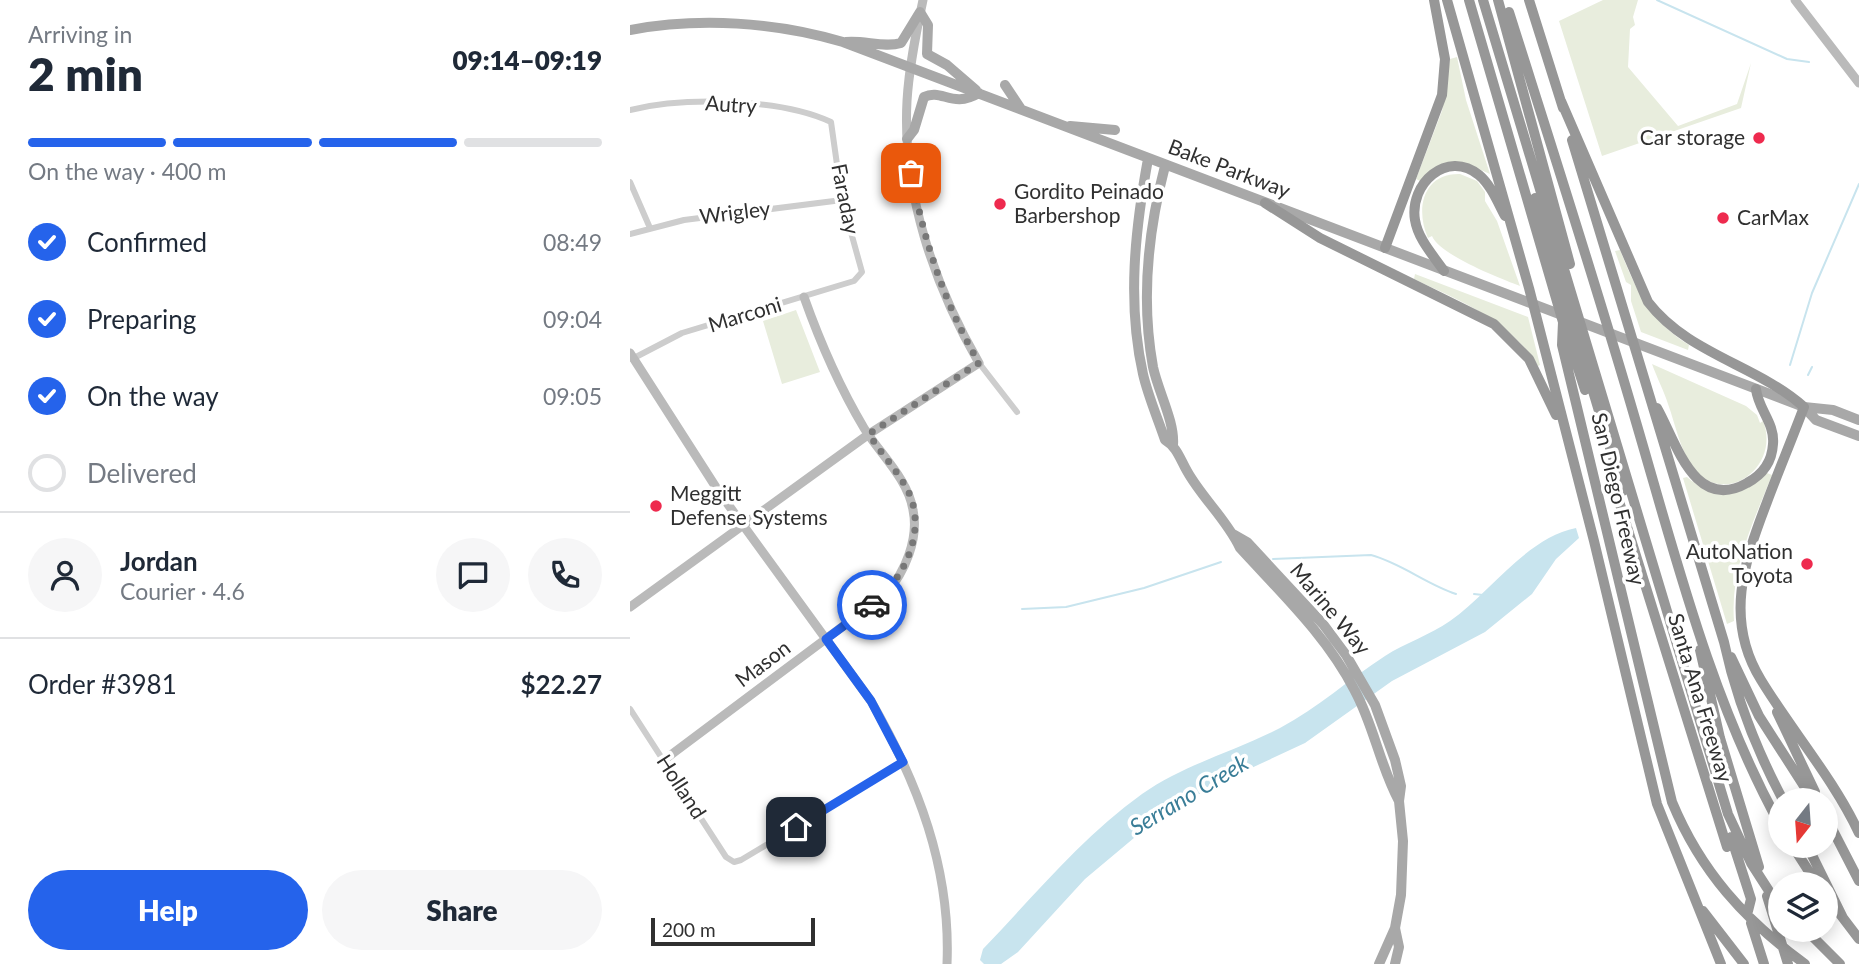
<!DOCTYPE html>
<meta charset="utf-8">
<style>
body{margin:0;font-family:Lato,sans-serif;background:#f6f6f7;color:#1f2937;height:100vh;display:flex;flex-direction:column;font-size:26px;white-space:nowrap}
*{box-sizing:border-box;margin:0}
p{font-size:23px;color:#747a83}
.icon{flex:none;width:38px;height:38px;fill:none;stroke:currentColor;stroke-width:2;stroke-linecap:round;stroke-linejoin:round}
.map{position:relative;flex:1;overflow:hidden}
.sheet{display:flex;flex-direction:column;background:#fff;width:630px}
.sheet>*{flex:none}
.needle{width:46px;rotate:197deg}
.fabs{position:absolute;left:1138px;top:788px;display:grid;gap:14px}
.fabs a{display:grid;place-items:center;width:70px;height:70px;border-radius:50%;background:#fff;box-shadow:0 4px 18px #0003;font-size:35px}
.scale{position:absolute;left:21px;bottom:18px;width:164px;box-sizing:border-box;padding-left:7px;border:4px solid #303030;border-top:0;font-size:19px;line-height:24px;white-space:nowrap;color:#303030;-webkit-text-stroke:5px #fff;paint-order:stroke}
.pin{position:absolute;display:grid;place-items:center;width:60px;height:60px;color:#fff;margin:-30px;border-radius:14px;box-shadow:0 4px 10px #0006}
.courier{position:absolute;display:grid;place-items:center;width:70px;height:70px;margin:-35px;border:5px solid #2563eb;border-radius:50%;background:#fff;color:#222;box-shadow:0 2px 9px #0007}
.summary em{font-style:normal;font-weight:800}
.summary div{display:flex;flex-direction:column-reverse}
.summary{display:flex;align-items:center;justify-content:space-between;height:119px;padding:0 28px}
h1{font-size:46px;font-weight:800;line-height:52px}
.bar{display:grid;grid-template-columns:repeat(4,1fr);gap:10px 7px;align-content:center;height:84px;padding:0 28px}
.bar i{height:9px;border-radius:5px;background:#e0e1e3}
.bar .current{background:#2563eb}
.bar p{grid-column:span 4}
.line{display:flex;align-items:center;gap:18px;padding:0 28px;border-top:2px solid #e0e1e3}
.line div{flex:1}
.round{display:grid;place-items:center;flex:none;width:74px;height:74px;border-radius:37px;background:#f6f6f7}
ol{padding:0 28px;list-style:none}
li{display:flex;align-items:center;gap:21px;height:77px}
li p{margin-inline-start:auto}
li .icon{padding:7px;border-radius:50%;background:#2563eb;color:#fff;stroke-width:4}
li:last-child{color:#747a83}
li i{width:38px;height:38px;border:4px solid #e0e1e3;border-radius:50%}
.action{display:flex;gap:14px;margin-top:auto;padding:14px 28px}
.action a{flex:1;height:80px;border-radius:42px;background:#2563eb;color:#fff;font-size:28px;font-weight:800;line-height:80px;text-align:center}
.action a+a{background:#f6f6f7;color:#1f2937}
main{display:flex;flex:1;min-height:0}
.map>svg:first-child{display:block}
.green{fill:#e8eddd}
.water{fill:#c8e4ee}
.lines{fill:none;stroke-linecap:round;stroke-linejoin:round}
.stream{stroke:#c8e4ee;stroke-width:2}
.street{stroke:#cdcdcd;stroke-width:6}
.secondary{stroke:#bababa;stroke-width:9}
.primary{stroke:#a8a8a8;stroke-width:10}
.highway{stroke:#979797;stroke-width:10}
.done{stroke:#787878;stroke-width:7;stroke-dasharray:0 12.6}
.route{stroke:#2563eb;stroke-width:9}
.poi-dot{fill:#ee2a4e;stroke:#fff;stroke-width:2.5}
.labels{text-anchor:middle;stroke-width:7;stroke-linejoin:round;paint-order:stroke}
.street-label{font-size:21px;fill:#303030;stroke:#fff}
.poi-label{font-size:21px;fill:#303030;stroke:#fff;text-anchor:start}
.water-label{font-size:23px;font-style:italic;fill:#397d97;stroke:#fff}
</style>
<main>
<section class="sheet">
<div class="summary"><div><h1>2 min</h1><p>Arriving in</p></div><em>09:14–09:19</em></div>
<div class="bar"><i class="current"></i><i class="current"></i><i class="current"></i><i></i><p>On the way · 400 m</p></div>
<ol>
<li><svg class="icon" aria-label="check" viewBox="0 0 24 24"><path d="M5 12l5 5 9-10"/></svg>Confirmed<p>08:49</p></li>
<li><svg class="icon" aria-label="check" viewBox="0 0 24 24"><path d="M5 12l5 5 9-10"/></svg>Preparing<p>09:04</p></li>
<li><svg class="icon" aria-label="check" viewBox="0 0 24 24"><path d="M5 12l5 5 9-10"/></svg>On the way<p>09:05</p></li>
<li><i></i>Delivered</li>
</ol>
<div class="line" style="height:126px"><a class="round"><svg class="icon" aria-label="person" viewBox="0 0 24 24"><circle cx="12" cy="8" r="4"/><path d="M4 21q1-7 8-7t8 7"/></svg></a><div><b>Jordan</b><p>Courier · 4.6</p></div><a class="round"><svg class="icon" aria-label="chat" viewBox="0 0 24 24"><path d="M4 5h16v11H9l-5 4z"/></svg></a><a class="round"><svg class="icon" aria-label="phone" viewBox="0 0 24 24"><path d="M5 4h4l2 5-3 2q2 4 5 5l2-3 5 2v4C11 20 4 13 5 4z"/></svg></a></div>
<div class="line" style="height:91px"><div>Order #3981</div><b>$22.27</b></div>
<div class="action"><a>Help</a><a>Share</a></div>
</section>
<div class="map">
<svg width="1229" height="964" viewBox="0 0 1229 964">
<rect width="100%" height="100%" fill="#fff"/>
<path class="green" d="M973,0H1008L1003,17L1005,25L1000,29L998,67L1048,126L1107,104L1121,63L1111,108L972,156L929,21Z
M827,57L836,100L860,174L835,163L790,181L786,179L812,111L820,59Z
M830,174L847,181L855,192V201L867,221L890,286C869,278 810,255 802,236L798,238C785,209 793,173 830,174Z
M990,250C1006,290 1021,322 1059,345L1058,350L1011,332L1001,301V285L996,282L985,251Z
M785,274L898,317L910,365L908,366C878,319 832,302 784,279Z
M166,310L190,372L152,384L133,321Z
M1022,364L1116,406L1127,415L1130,423L1133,421C1151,466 1096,507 1065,470C1050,451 1046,426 1038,404C1034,391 1027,378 1022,364Z
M1137,473L1142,475C1123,523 1100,569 1104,621L1097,624L1053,478L1057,477C1081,499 1116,495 1137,473Z"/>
<path class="water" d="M946,528L949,538L926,559L902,594L855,632L762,681L675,743L585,785L529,817L455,879L388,952L371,964H354L350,960L353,949C405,895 451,838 512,794C555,764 604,752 650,728C688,708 719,679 755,656C775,643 800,635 820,621C860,593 896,538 946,528Z"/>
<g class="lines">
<path class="stream" d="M1027,0L1157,59L1179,62
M1160,365L1182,293L1229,184
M1178,375L1182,367
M643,559L741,555C771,563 796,584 826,594
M844,594L853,595
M392,609L436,607L514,588L591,562"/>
<path class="street" d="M0,110C54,97 150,98 201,122L212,200L232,272L224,281L52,333L2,359
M0,182L20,228
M0,234L54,220L212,200
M349,363L387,412
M0,709L96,857L104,862L111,860L273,763"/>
<path class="secondary" d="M1165,0L1229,83
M0,353L89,492L241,701C288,783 321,868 317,964
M0,607L239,434L349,363C304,285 272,192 277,101C279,67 286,33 293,0
M34,760L256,594C275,572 289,539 283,510C278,479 250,454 234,428C209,386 190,342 174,297"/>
<path class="primary" d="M0,30C69,17 146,22 213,42L1174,407L1203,410L1229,420
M216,42C234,40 254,48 271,43L290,12L298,25L297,54L317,65L346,90
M375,85L391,109
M440,126L485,130
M277,139L284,130L294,97C312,88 322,109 349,93
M518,159C505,230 497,303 513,374C518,396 528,419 535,440C547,447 550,459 557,471C572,498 597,520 610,548C651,593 697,636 725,691C744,726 750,766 769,801
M535,166C518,231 511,301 523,367C528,391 545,422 543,445
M1174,407L1186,420L1229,436
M603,534L617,542L693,624L716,655L745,705L765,760L771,786L769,801L773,841L771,895L765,928L749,964
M765,928L769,947L765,964"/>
<path class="highway" d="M817,0L899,288L964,541L1027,804L1091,964
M839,0L933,322L932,345L1042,802C1071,872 1115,920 1175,964
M853,0L1098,814L1121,863L1150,908
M868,0L940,264
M899,0L933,108
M879,12C922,148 966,284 1006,422C1046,558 1081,700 1150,825
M931,101L1018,302C1058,354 1127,365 1174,407C1162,439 1149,470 1137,502C1114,562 1094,620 1131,680C1162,731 1203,778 1229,833
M942,140L1094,642C1106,698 1126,749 1153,800
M905,198L993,491
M635,203L690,238L864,324L899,359L926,415
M755,248L812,95L815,59L804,0
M814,271C803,255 788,239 785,220C779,184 817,149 849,175C861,185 868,203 875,216
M935,328L955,390
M1027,408C1046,441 1064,513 1117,483C1132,475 1142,462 1143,444C1145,423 1128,409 1126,389
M983,482L1097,847
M1070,650L1090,738L1129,867
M1101,657L1129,716L1183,800
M1147,712L1185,792
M1195,815L1229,881
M1101,837L1121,899L1118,911
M1162,845L1187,884
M1177,845L1213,918
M1137,896L1158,964
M1073,911L1114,964
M1210,914L1229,939
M1121,923L1134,964
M1175,929L1210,964"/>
</g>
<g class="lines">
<path class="done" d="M242,605C273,580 297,533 279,493C269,472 251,454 239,434L349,363C314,303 294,241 281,173"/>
<path class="route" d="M166,827L273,762L241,701L196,639L242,605"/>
</g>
<g class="poi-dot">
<circle cx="1129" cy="138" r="7"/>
<circle cx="370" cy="204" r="7"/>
<circle cx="1093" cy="218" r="7"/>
<circle cx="26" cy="506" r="7"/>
<circle cx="1177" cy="564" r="7"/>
</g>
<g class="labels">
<g class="street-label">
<text transform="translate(101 105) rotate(4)" y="7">Autry</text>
<text transform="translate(599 169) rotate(21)" y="7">Bake Parkway</text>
<text transform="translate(215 199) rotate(79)" y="7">Faraday</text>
<text transform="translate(105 213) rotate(-7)" y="7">Wrigley</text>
<text transform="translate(115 315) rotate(-17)" y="7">Marconi</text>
<text transform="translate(988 499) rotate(77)" y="7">San Diego Freeway</text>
<text transform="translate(700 609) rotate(50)" y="7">Marine Way</text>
<text transform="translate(133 664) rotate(-37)" y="7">Mason</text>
<text transform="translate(1070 698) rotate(73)" y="7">Santa Ana Freeway</text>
<text transform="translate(51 787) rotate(57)" y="7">Holland</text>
</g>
<g class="poi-label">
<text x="1115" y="145" text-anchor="end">Car storage</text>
<text x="384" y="199">Gordito Peinado<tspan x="384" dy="24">Barbershop</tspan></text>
<text x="1107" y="225">CarMax</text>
<text x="40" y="501">Meggitt<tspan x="40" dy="24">Defense Systems</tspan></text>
<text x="1163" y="559" text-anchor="end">AutoNation<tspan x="1163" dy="24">Toyota</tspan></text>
</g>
<g class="water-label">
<text transform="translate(559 795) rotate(-31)" y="8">Serrano Creek</text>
</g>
</g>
</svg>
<div class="fabs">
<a><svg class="needle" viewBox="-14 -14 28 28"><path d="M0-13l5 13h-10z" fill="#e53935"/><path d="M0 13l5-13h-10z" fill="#747a83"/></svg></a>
<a><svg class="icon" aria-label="layers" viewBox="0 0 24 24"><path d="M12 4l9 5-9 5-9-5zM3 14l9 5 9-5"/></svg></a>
</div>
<div class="scale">200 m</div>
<div class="pin" style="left:281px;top:173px;background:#ea580c"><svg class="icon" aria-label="bag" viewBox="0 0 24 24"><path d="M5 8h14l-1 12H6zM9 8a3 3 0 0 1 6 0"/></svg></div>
<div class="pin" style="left:166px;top:827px;background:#1f2937"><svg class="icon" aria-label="home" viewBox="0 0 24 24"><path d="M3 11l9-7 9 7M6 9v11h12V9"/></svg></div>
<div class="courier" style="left:242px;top:605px"><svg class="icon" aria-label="car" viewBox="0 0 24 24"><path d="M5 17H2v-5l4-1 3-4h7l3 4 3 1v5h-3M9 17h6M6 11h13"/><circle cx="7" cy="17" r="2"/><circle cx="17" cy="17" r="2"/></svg></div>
</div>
</main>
